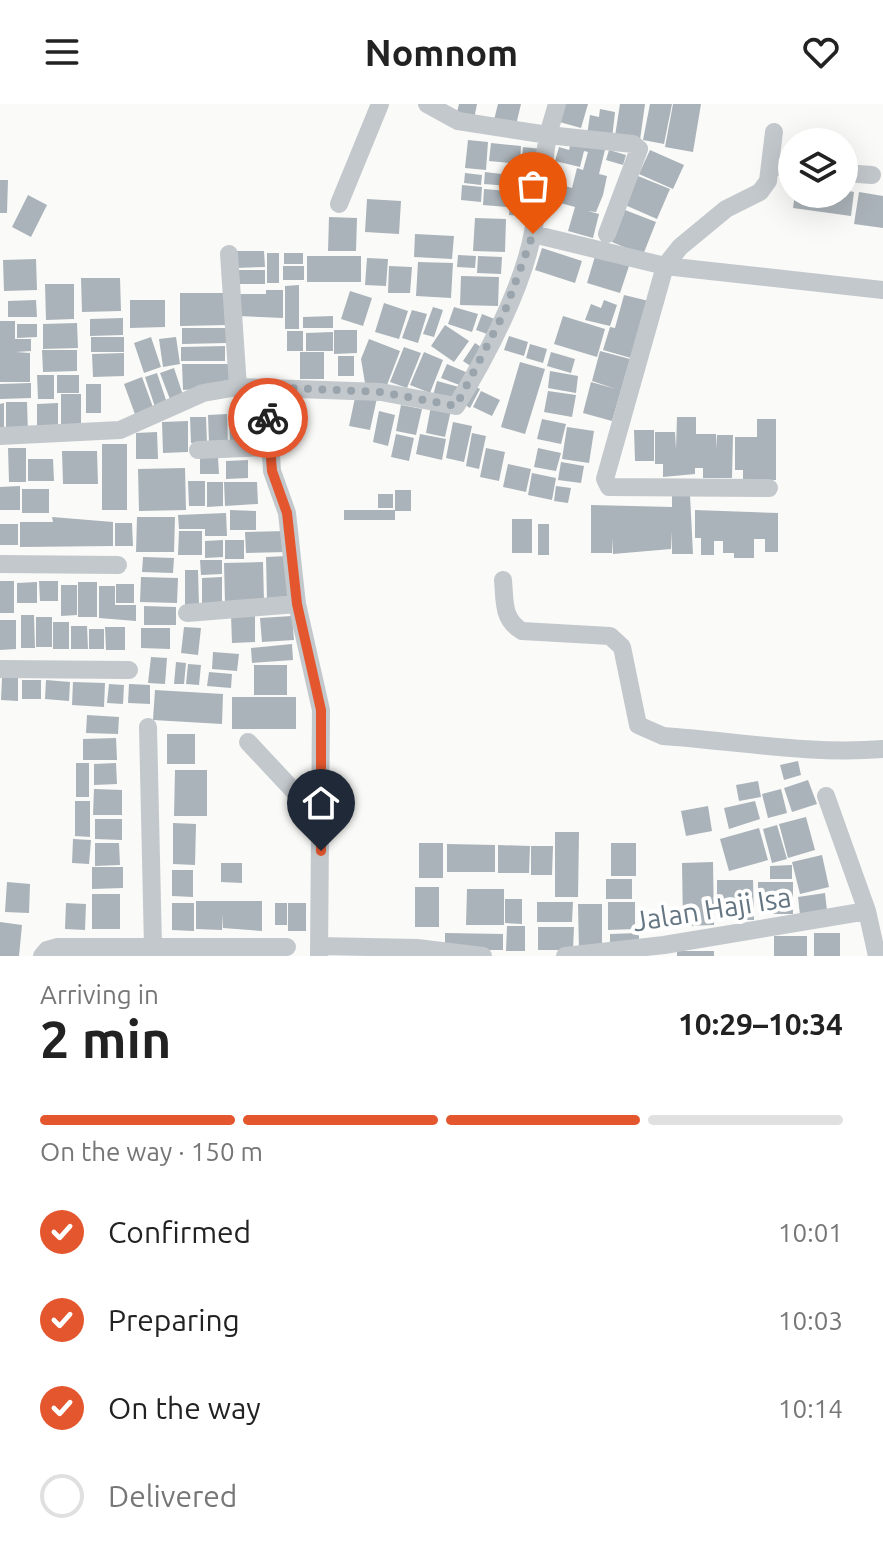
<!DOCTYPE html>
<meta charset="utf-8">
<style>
body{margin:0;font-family:Ubuntu,sans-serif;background:#f6f6f6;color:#222;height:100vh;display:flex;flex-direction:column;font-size:30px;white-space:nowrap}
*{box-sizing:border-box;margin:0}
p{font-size:26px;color:#767676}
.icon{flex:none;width:44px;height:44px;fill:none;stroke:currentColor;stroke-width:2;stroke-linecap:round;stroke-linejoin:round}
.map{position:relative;height:852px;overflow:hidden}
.details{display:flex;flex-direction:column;background:#fff;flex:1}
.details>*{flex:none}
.controls{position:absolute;left:778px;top:24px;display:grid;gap:16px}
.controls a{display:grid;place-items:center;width:80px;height:80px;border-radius:50%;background:#fff;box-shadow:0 8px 32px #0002;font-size:40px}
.pin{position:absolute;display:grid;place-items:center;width:68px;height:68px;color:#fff;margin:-82px -34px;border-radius:50% 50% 50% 0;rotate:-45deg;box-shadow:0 0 8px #0007}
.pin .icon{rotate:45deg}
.courier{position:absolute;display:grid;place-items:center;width:80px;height:80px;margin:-40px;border:6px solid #e4572e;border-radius:50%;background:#fff;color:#222;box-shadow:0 2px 10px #0007}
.headline em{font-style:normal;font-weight:600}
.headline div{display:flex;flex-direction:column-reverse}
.headline{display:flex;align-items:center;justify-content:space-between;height:136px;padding:0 40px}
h1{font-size:52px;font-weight:600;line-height:60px}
.bar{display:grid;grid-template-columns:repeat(4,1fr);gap:12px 8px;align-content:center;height:96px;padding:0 40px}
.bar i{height:10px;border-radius:6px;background:#e0e0e0}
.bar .active{background:#e4572e}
.bar p{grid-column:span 4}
ol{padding:0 40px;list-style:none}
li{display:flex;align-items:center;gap:24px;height:88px}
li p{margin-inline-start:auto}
li .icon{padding:8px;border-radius:50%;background:#e4572e;color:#fff;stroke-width:4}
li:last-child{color:#767676}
li i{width:44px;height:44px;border:4px solid #e0e0e0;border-radius:50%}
header{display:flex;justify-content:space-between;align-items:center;height:104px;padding:0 40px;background:#fff;font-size:36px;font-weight:600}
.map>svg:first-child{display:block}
.building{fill:#aab3b9}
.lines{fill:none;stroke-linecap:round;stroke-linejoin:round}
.minor{stroke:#c3c8cc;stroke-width:18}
.done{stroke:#99a4ac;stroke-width:8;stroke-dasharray:0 14.4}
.route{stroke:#e4572e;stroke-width:10}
.labels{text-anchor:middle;stroke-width:8;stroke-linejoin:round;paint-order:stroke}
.street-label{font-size:28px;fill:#657683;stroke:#fff}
</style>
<header><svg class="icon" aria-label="menu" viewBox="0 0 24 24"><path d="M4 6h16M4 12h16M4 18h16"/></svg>Nomnom<svg class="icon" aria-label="heart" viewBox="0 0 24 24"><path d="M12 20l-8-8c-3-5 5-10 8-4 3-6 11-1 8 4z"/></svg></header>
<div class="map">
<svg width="883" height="852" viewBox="0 0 883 852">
<rect width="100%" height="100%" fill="#fafaf8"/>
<path class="building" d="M459,0H477L474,15L456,12Z
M498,0H521L516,21L494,16Z
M560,0H588L581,24L556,17Z
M620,0H645L640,36L615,32Z
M650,0H672L664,40L643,36Z
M673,0H701L693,48L665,43Z
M600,5L615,8L612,35L587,31L590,11L599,13Z
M572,34L606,42L599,70L607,72L603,91L596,108L588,107L599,110L593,134L568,127L575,103L553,97L558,80L572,84L577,64L583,66L588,48L584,47L580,63L555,57L559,43L569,46Z
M468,36L488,38L486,66L465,64Z
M491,39L521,42L520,60L489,57Z
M523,43L541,45L539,64L521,63Z
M609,46L626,51L623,61L606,56Z
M650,46L684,61L673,85L639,70Z
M485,68L510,71L509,82L484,80Z
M465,69L482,71L481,81L464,79Z
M513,72L535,73L533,89L511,87Z
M638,72L670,85L657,115L625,101Z
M0,76H8L7,109H0Z
M462,81L482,83L481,98L461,96Z
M484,85L508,87L507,103L483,101Z
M844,86L854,88L851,112L793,104L795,90H844Z
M859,88L883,92V124L854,120Z
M28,91L47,101L31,133L12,123Z
M511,91L533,93L531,113L509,111Z
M367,95L401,97L399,130L365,128Z
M625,106L656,118L643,151L612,138Z
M329,113L357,114L356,147H328Z
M475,114L506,115L505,148L473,147Z
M415,130L454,132L452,155L414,153Z
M542,144L582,157L575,179L535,166Z
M235,147H264L265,163L235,164Z
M267,149H279V179H267Z
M284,149H303V160H284Z
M596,149L630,159L620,189L587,179Z
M458,151L476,152L475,164L457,163Z
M307,152H361V178H307Z
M478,152L502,153L501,170L477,169Z
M367,154L388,155L386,182L365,181Z
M36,155L37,186L4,187L3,156Z
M418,158L453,159L451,194L416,192Z
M283,162H304V176H283Z
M389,162L412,163L410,189H388Z
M236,166H265V180H236Z
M461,172L499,173L498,202L460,201Z
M81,174H120L121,207L82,208Z
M45,180H74V215L46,216Z
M299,181V225H285V182Z
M266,186H283V214L238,212V190H266Z
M350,187L372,194L363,222L341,215Z
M180,189H227L228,221L180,222Z
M624,191L653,198L631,254L603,246L610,223L615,224Z
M36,196L37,213H8V197Z
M130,196H165V223L130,224Z
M604,196L617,201L610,222L585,216L591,200L601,204Z
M384,199L408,207L399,235L375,228Z
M433,203L443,206L434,233L423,230Z
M454,203L478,210L472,228L448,220Z
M412,206L427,210L418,239L402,234Z
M482,210L497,216L490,231L476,226Z
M333,212V224H303V213Z
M563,212L605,225L597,253L554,240Z
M123,214V231L90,232V215Z
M0,217H15V235H31V247L16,248L30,249V278H0Z
M77,219L78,244L43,245V220Z
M17,220H37V233L17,234Z
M445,221L469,237L454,258L431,242Z
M182,224H228V239L182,240Z
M334,226H357V249L334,250Z
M287,227H303V247H287Z
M333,228V247H306V229Z
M509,232L528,238L524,252L504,246Z
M91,233H124V248H91Z
M151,233L161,263L144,269L134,239Z
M176,233L180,260L163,263L159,235Z
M369,235L400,247L387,281L365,279L361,255Z
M475,239L484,245L472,263L463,257Z
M530,240L547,245L543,259L526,254Z
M225,242V257H181V243Z
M404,243L421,249L407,284L390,278Z
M42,246H77V267L43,268Z
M600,247L630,255L612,317L583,309L591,278L616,285L592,277Z
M300,248H324V275H300Z
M424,248L443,256L430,289L410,281Z
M551,248L575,255L571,269L547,262Z
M124,249V272L93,273L92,250Z
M338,252H354V272H338Z
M520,258L545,265L525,330L501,323Z
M182,260H230V283L183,286Z
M447,260L468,269L462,282L441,274Z
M174,264L184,294L171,298L160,269Z
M550,267L578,272L576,289L548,284Z
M157,269L168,302L156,306L145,273Z
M37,271H54V295H38Z
M57,271H79V289H57Z
M142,273L154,306L136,313L124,280Z
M437,277L459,283L453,301L432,295Z
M31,279V294L0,295V280Z
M86,280H101V309H86Z
M470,280L480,285L470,304L460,298Z
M481,287L500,296L492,312L473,303Z
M548,287L576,291L572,313L544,308Z
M356,289L377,294L370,326L349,322Z
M61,290H81V321L61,322Z
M6,298H27L28,330H6Z
M4,299V331H0V300Z
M58,299V325L37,326V300Z
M401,301L422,305L416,331L396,327Z
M431,302L451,306L445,333L426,329Z
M379,307L395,311L388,342L373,338Z
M266,308V336L230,340L229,310L248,309L250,327L249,309Z
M227,310L228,341H209L208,311Z
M190,313H206L207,339H191Z
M677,313H696V330H716V345L717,331H733L732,374H703V364H695V370L663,373V360H655V328H675L676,345Z
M542,315L566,320L561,340L537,335Z
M757,315H776V376H743V366H735V333H757Z
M188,317V348L163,349L162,318Z
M453,318L472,322L464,358L446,354Z
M567,323L594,327L589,359L562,355Z
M634,326H654V357H635Z
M157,328L158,355H136V329Z
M472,329L486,332L479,365L466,362Z
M396,330L414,334L409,357L391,353Z
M420,330L446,335L442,356L416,350Z
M102,340H127V406H102Z
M8,344H26V378H9Z
M486,344L505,348L499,377L480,373Z
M538,344L561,349L556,367L534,363Z
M62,347H97L98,380H63Z
M218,353L219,370H200V354Z
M28,355H53L54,377H28Z
M248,356V374L226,375V357Z
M561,358L584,362L581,379L558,376Z
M508,360L531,365L526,388L503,383Z
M185,364L186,406L139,407L138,365Z
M532,369L556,374L552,396L528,391Z
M188,377H205V402H189Z
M207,378H223V402L207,403Z
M224,378H257L258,400L225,402Z
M20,382V406H0V383Z
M556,382L571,384L568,399L554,397Z
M22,385H49V409H22Z
M395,386H411V407H395Z
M378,390H393V404H378Z
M672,391H690L693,450H672V427L671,445L613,450L612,434V449H591V401L672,403Z
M230,406L256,407V426H230Z
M344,406H395V416H344Z
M695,406L778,409V448H765V435H754V454H734V449H723V437H714V451H701V434H695Z
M226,409L227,432H205V425H179L178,411Z
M52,413L113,418V442L20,443V418H53Z
M137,413H175L174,448H136Z
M512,415H532V449H512Z
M115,419H132L133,442H115Z
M0,420H18V441H0Z
M538,420H549V451H538Z
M179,427H202V451H178Z
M288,427V448L246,449L245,428Z
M223,436V453L205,454V437Z
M225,436H244V455H225Z
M287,452L288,498H267L266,453Z
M143,453L174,454L173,469L142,468Z
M200,456H222V470L201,471Z
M263,458L264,498L225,499L224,459Z
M185,466H198L199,502H185Z
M141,473L178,474L177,499L140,498Z
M222,473V502H202V474Z
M0,477H14V509H0Z
M39,477H58V497H40Z
M37,478V499H17V479Z
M78,478H97V513H78Z
M116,480H134V499H116Z
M61,481H77V511L61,512Z
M99,482H115V501H136V517L99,514Z
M144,502L176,503V521H144Z
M255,510V538L232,539L231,511Z
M21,511H34L35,544H21Z
M292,512L294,536L262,538L260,514Z
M36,513H52V543H36Z
M0,516H16V545L0,546Z
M53,518H69V545H53Z
M71,522H87L88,545H71Z
M105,523H125V546H106Z
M184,523L201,524L198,551L181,549Z
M141,524H170V545L141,544Z
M89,525H104V545H89Z
M292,540L293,556L252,559L251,544Z
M213,548L239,550L237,567L212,565Z
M151,553L167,554L165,580L148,579Z
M176,558L186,559L184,580H174Z
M188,560L201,561L199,581L186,580Z
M254,561H287V591H254Z
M209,568L232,570L231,584L207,582Z
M2,574H18V597L1,596Z
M22,576H41V595H22Z
M46,576L70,578L69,597L45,595Z
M73,578L105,579L104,603L72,601Z
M109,580L124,581L123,600L107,599Z
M129,580L150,581V600L128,599Z
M155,586L223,590L222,620L153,616Z
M232,593H296V625H232Z
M87,611L119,613L118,630L86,629Z
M167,630H195V660H167Z
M116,634L117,656H83V635Z
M798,657L801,671L784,676L780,661Z
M76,659H89V693H76Z
M116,659L117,680L94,681V660Z
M175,666H207V712H174Z
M808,676L817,700L792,708L784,684Z
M758,677L761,693L739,697L736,681Z
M94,685L122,686V711H93Z
M781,685L787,709L768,714L762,690Z
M75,697H90V733L75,732Z
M755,697L760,715L729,725L724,704Z
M708,702L712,727L686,732L681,707Z
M806,713L815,746L788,754L779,720Z
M95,715H122V736L95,735Z
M173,719L196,720L195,761L173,760Z
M777,721L787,755L772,759L763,725Z
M759,724L768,756L729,767L720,735Z
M555,728H579L578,793H555Z
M73,735L91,736L89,760L72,759Z
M95,739H119L120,761L95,762Z
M419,739H443V774H419Z
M611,739H636V772H611Z
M447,740L495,741V768H447Z
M498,741L530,742L529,769H498Z
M531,742H553L552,771H531Z
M822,751L829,783L800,790L792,758Z
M713,758L714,821L683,822L682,759Z
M221,759H242V779L221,778Z
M792,761V775H770V762Z
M92,763H123V784L92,785Z
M172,766H193V793L172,792Z
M606,775H632V795H606Z
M717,776H753L754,816H717Z
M7,778L30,780L29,809L5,808Z
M758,778H793V810H758Z
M415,783H439V823H415Z
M467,785H504V821H466Z
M825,789L827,807L800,811L798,793Z
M92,790H120V825H92Z
M505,795H522V820L505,819Z
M196,797H262V827L223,824V810L222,826L196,825Z
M537,798H573L572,818H537Z
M608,798H635V825L608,826Z
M66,799L86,800L85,826L65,825Z
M172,799H194V827L172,826Z
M275,799H287V821H275Z
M288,799H306V827H288Z
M578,800H602V846L579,847Z
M0,818L22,821L19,852H0Z
M507,822H525V847H506Z
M538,823H574L573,846H538Z
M445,829L503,830V846H445Z
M639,829V842H610V830Z
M814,829H840V852H814Z
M774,832H807V852H774Z
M677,847H714V852H677Z"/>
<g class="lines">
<path class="minor" d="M557,0L548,31L633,40L639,45L607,130
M771,62L792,64
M844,69L872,71
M339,100L380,0
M533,130L665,162L883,186
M229,150L238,283
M267,283L272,367L287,409L297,500L321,606L319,852
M0,332L120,326L203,289L238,283L381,288L456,302C486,254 523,183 533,128C539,96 543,63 548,31L458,17L427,0
M198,346L269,343
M769,384L609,383L605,375L665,162L680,143L726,105L760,88L768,77L774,28
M0,460L118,461
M503,476C505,497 502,515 522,527L610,532L622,543L638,621L663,632C736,637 810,651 883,645
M187,509L297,500
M0,565L129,566
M148,623L153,843
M248,638L321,716
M826,692L867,807L877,852
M319,842L417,844L483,852
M42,852L47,846L58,843H287
M565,852L664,841L867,807"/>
</g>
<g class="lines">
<path class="done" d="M268,314L267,283L381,288L456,302L505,207L533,130"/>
<path class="route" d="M268,314L272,367L287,409L297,500L321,606V747"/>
</g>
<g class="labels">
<g class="street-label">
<text transform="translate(712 805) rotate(-9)" y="10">Jalan Haji Isa</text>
</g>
</g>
</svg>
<div class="controls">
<a><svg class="icon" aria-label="layers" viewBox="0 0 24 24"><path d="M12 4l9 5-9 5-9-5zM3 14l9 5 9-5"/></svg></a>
</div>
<div class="pin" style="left:533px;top:130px;background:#ea580c"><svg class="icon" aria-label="bag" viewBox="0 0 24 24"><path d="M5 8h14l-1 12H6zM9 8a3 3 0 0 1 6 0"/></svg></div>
<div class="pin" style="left:321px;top:747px;background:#1f2937"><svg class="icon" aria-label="home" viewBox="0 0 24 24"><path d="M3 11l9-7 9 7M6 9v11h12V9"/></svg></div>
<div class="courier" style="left:268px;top:314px"><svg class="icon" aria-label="bike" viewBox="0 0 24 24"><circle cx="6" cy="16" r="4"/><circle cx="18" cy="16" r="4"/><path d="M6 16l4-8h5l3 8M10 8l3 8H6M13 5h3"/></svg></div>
</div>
<section class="details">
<div class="headline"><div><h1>2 min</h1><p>Arriving in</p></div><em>10:29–10:34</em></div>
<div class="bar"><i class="active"></i><i class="active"></i><i class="active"></i><i></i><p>On the way · 150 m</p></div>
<ol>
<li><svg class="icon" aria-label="check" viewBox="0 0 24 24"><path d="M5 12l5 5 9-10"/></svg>Confirmed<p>10:01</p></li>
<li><svg class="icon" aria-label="check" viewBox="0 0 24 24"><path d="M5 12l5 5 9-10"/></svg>Preparing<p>10:03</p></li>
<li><svg class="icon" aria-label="check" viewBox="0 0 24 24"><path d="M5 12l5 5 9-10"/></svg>On the way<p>10:14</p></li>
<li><i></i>Delivered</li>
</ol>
</section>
